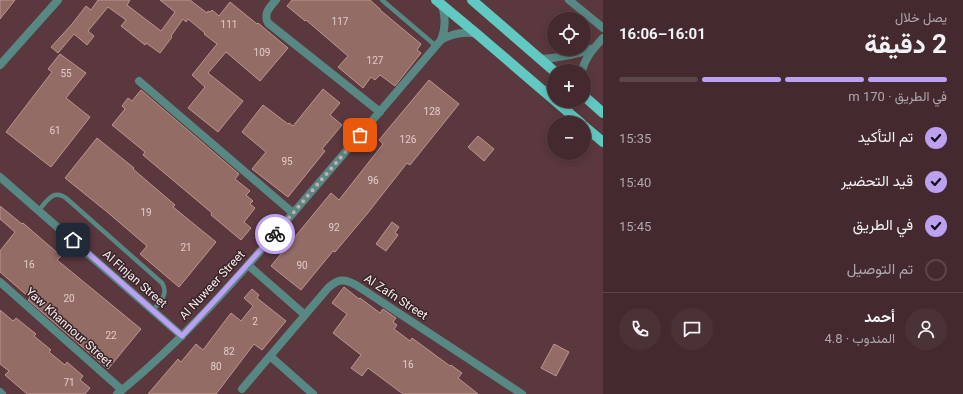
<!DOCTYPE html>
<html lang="ar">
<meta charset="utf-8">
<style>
body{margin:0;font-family:Roboto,Vazirmatn,sans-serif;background:#4b3236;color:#f1f3f6;direction:rtl;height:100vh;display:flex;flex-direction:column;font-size:15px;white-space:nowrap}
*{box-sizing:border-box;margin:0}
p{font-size:13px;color:#afa7aa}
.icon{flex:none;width:22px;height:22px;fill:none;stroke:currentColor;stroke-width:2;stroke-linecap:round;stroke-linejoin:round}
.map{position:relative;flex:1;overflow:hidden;direction:ltr}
.drawer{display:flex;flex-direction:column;background:#442a2e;width:360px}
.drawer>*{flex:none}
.tools{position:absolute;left:547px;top:12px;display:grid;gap:8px}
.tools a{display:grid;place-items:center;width:44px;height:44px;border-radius:50%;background:#442a2e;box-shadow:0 2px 10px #0003,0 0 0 1px #5c464a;font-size:20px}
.pin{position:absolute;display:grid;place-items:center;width:34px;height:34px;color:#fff;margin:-17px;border-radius:8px;box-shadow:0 2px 6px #0006}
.courier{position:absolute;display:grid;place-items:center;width:40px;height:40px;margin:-20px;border:3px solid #bca0f2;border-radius:50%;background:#fff;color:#222;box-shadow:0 1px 5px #0007}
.headline em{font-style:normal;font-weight:700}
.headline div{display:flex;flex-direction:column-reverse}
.headline{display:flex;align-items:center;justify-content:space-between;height:68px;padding:0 16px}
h1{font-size:26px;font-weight:700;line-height:30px}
.bar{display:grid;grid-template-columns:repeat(4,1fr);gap:6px 4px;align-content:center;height:48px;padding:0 16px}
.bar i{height:5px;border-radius:3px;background:#5c464a}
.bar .selected{background:#bca0f2}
.bar p{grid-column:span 4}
.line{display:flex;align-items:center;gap:10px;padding:0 16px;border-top:1px solid #5c464a}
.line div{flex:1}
.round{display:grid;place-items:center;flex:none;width:42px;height:42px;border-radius:21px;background:#4b3236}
ol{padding:0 16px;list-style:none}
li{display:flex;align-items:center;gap:12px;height:44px}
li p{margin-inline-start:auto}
li .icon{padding:4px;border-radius:50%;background:#bca0f2;color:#111;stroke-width:4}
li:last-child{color:#afa7aa}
li i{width:22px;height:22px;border:2px solid #5c464a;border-radius:50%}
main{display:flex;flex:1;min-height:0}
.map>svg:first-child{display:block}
.building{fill:#936c66;stroke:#be948e}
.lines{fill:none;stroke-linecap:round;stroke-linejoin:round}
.service{stroke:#588884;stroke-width:4.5}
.minor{stroke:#588884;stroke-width:8}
.primary{stroke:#60c9c2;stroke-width:10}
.done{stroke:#c4acb0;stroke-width:4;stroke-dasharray:0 7.2}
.route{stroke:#bca0f2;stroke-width:5}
.labels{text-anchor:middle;stroke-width:3;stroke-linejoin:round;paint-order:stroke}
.number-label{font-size:10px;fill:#e2cbcb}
.street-label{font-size:12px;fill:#fdebed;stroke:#362528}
</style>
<main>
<section class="drawer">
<div class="headline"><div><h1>2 دقيقة</h1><p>يصل خلال</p></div><em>16:01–16:06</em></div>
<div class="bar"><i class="selected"></i><i class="selected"></i><i class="selected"></i><i></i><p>في الطريق · 170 m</p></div>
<ol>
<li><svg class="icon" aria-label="check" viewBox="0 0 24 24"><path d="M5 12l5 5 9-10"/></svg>تم التأكيد<p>15:35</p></li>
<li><svg class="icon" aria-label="check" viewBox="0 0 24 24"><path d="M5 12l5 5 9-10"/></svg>قيد التحضير<p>15:40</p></li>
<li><svg class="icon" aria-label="check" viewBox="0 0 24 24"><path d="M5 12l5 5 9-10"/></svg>في الطريق<p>15:45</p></li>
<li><i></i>تم التوصيل</li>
</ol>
<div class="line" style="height:72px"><a class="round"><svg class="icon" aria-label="person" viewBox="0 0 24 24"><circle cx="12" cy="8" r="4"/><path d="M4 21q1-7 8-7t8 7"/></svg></a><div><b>أحمد</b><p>المندوب · 4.8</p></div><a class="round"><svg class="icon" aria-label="chat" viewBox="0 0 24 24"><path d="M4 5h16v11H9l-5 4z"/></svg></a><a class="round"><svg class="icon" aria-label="phone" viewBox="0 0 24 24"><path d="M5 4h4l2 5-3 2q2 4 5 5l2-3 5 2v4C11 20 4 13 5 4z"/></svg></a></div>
</section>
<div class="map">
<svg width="603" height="394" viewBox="0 0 603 394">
<rect width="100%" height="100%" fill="#5b383e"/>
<path class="building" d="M0,0H15L0,19Z
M98,0H130L127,5L161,31L175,12L160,0H190L207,13L208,11L210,12L212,10L219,16L230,2L257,24L258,23L288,48L260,81L226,52L208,73L243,101L218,132L188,108L205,87L192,75L217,44L204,34L205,33L188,19L186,22L183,19L171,36L172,37L160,53L146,43L145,45L121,26L126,20L108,7L88,31L94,36L87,45L74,34L58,53L51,47L72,24L86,6L91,10Z
M292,0H370L380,9V10L421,44L417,50L421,53L395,86L380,75L375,80L371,77L363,88L338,67L348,56L306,20L305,21L287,6Z
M60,54L86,73L66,98L90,117L51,167L6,132L52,72L48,69Z
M429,80L459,104L410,165L407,163L367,214L335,252L333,251L301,290L271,266L331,193L339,200L383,144L379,140Z
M323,89L340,103L330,115L342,125L322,149L325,151L288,197L252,169L266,152L242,132L263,105L288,124L289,123L293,126Z
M141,90L239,174L235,179L250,191L246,195L253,201L250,204L255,208L244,222L251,228L241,240L211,215L212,213L143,155L145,152L112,125L125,109L122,106L128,98L132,101Z
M478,136L494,149L484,161L468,147Z
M97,138L134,168L133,169L175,205L173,207L216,242L179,287L140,254L147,246L106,211L65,178Z
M0,206L22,224L23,223L61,256L57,260L141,329L108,369L28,300L30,298L0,272V251L15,232L0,219Z
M392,222L399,227L395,233L398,235L386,251L376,244Z
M344,287L359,299L360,298L380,313L383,309L396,318L393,322L397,325L394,329L410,341L412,338L450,366L451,365L462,373L458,378L478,394H403L368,368L362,376L351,368L361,355L333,333L347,314L332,303Z
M252,289L259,295L257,298L286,321L262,350L254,344L216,394H148L178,359L181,362L196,344L203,350L231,313L241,321L253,306L244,298Z
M0,310L13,321L16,318L36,334L34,336L51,350L49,352L65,365L67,362L83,376L80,380L90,388L85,394H27L5,375L9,371L0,364Z
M554,344L569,352L556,376L541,368Z"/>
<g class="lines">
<path class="service" d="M382,0L436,46
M39,210C47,201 53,189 66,198L162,283C169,294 160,302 153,310"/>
<path class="minor" d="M276,0C270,7 263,13 268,23L380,112
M569,0L603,28
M441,40C446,28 446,18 442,5
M540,59C559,58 576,55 594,48
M0,65L58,0
M582,71C585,57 594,48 603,38
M139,81L293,213
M0,177L182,336
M248,265L305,315
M0,282L122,390
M270,356L313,394
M242,389L328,288C338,279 344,278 356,285L522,394
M0,392L2,394
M117,394C183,341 239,276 294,212C343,155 392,98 441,40C453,33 464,31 477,34"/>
<path class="primary" d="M436,0L477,34L554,100
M472,0L554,71
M584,96L603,113
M555,101L581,123
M584,126L603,142"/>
</g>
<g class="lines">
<path class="done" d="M275,234L360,135"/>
<path class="route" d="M73,240L182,336L219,296L275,234"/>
</g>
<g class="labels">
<g class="number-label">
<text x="340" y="25">117</text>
<text x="229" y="28">111</text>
<text x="262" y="56">109</text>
<text x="375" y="64">127</text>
<text x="66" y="77">55</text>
<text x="432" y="115">128</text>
<text x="55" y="134">61</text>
<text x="408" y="143">126</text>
<text x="287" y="165">95</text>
<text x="373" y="184">96</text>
<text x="146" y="216">19</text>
<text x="334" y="231">92</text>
<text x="186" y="251">21</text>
<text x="29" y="268">16</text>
<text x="302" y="269">90</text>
<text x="69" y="302">20</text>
<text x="255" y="325">2</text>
<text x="111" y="339">22</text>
<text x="229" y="355">82</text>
<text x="408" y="368">16</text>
<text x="216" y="370">80</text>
<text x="69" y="386">71</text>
</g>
<g class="street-label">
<text transform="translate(135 279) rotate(41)" y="4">Al Finjan Street</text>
<text transform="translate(212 285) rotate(-47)" y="4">Al Nuweer Street</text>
<text transform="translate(396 297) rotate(33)" y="4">Al Zafn Street</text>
<text transform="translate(69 327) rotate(42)" y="4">Yaw Khannour Street</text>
</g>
</g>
</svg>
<div class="tools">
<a><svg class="icon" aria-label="locate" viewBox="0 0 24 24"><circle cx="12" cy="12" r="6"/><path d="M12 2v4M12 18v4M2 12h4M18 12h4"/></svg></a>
<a>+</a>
<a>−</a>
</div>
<div class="pin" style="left:360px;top:135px;background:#ea580c"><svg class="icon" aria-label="bag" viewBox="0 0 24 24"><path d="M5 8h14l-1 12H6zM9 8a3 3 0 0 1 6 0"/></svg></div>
<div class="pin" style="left:73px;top:240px;background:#1f2937"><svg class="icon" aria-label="home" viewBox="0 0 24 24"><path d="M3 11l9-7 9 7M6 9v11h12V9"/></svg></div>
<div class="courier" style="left:275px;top:234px"><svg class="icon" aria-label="bike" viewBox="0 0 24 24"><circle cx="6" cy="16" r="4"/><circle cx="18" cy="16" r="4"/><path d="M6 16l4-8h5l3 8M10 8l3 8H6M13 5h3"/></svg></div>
</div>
</main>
